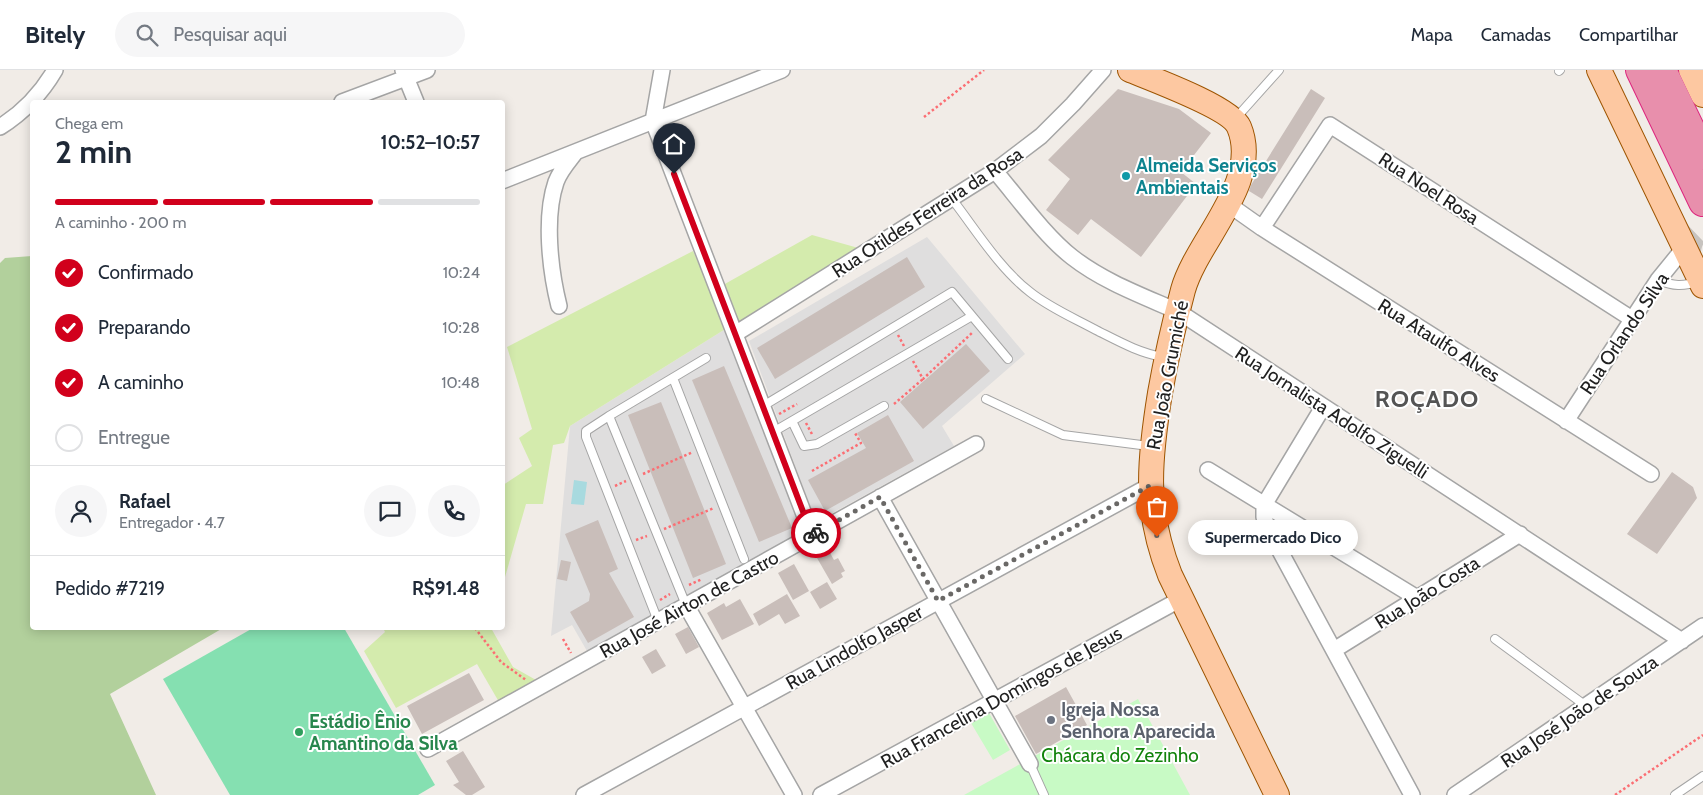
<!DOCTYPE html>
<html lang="pt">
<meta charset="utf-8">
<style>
body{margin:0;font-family:Cabin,sans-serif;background:#f6f6f7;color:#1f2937;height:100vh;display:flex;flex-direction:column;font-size:19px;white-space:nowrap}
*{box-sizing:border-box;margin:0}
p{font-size:16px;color:#747a83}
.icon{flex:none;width:28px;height:28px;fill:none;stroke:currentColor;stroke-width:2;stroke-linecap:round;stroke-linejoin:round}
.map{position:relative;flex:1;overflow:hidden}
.drawer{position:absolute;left:30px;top:30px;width:475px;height:530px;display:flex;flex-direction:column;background:#fff;border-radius:5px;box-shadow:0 2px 12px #0003}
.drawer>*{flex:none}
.pin{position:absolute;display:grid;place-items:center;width:42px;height:42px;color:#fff;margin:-51px -21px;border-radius:50% 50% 50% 0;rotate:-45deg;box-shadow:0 0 5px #0007}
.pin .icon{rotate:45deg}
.courier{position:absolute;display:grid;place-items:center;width:50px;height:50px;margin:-25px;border:4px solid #d1001c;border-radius:50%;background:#fff;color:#222;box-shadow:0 1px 6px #0007}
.bubble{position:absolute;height:35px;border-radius:18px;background:#fff;box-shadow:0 2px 12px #0003;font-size:16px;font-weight:700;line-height:35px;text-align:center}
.head em{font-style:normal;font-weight:700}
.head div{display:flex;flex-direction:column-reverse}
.head{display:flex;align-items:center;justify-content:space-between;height:85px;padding:0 25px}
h1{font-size:32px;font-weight:700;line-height:38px}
.bar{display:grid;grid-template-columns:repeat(4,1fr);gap:8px 5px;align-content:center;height:60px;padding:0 25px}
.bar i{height:6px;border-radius:4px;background:#e0e1e3}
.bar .current{background:#d1001c}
.bar p{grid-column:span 4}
.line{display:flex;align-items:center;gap:12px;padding:0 25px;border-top:1px solid #e0e1e3}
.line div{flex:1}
.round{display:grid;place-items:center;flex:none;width:52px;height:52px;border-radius:26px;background:#f6f6f7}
ol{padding:0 25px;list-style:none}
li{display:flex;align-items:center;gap:15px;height:55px}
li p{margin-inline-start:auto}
li .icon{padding:5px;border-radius:50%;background:#d1001c;color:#fff;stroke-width:4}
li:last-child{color:#747a83}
li i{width:28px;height:28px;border:2px solid #e0e1e3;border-radius:50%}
header{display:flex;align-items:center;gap:30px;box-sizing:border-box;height:70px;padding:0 25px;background:#fff;border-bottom:1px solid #e0e1e3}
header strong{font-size:24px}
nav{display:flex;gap:28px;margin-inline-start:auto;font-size:18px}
.search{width:350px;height:45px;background:#f6f6f7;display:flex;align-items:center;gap:12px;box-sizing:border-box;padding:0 18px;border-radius:28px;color:#747a83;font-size:19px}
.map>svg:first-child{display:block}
.residential{fill:#dfdede}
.grass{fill:#d4ebad}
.forest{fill:#b2d09c}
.park{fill:#c8fac5}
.pitch{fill:#85e0b1}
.water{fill:#a8dadf}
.building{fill:#c9beba}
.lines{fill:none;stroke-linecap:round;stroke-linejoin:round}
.primary-tunnel{stroke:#c7c3bf;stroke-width:24;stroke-dasharray:24 12;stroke-linecap:butt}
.service-casing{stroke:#a5a5a5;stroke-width:10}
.minor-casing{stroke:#a5a5a5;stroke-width:18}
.primary-casing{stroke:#9d5400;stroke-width:26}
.motorway-casing{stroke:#dd267e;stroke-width:30}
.path{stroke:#fb6e73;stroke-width:2.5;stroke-dasharray:2.5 2.5;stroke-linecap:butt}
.service{stroke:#fff;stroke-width:8}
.minor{stroke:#fff;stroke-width:15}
.primary{stroke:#fdc8a1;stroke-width:24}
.motorway{stroke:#e88fac;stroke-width:28}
.done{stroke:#6a6866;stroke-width:5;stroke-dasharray:0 9}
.route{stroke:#d1001c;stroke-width:6}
.culture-dot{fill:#0f9aa8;stroke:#fff;stroke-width:2}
.worship-dot{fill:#6b7280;stroke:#fff;stroke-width:2}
.leisure-dot{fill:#2e9e5b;stroke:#fff;stroke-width:2}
.labels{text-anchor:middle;stroke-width:4;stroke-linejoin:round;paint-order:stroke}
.culture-label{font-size:19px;font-weight:bold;fill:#0d838f;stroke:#fff;text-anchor:start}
.street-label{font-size:19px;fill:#212121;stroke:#fff}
.worship-label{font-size:19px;font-weight:bold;fill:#5b616d;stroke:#fff;text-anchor:start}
.leisure-label{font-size:19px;font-weight:bold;fill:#27864d;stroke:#fff;text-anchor:start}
.park-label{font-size:19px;fill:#11820b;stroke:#fff}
.district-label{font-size:24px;font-weight:bold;letter-spacing:1px;fill:#545454;stroke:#fff}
</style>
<header>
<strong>Bitely</strong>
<div class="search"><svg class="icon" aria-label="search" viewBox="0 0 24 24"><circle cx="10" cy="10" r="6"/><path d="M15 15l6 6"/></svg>Pesquisar aqui</div>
<nav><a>Mapa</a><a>Camadas</a><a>Compartilhar</a></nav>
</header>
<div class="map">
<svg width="1703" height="725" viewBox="0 0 1703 725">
<rect width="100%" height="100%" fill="#f1ece7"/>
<path class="residential" d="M927,167L1025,284L942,356L954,376L816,452L749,271Z
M727,258L802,462L587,581L572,555L551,566L570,356Z"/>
<path class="grass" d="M812,165L862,179L738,256L723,215Z
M693,181L727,258L570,356L564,373L553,375L543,434H526L503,514V415L532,396L519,368L532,359L507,277Z
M383,558H491L513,597L536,610L499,632L477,594L396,638L364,581L385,562Z"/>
<path class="forest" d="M32,186V558H223L110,624L156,725H0V193L5,188Z"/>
<path class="park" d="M1138,629L1190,725H964Z
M989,643L1010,680L993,690L971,653Z"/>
<path class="pitch" d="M253,558H344L435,715L418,725H230L163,609Z"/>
<path class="water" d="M574,410L587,412L584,435L571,434Z"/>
<path class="building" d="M1118,19L1179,39L1211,63L1181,102L1196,114L1141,187L1091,149L1078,165L1046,140L1070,109L1048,90Z
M1311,19L1325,28L1262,129L1249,121L1251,115Z
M907,187L925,217L775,309L757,278Z
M966,274L990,301L923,359L900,332Z
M724,296L792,458L759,472L692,310Z
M661,332L726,494L693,508L628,345Z
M888,345L914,391L825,441L808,410L866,378L857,363Z
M1672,402L1693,417L1697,428L1657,484L1627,464Z
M598,450L618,499L609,503L634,547L588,573L570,542L589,531L590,524L565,464Z
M829,481L834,490L838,488L845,501L841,503L843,507L832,514L817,488Z
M561,490L571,492L567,511L557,509Z
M794,494L809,521L793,530L778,503Z
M827,512L837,529L820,539L810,522Z
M787,524L800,546L785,554L779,544L759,556L753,544Z
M740,529L754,554L722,570L707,543L724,533L726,537Z
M688,557L699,577L686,584L675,564Z
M656,579L666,596L652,604L642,587Z
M469,603L484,630L422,664L407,636Z
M1066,617L1087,655L1036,684L1015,646Z
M463,681L485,717L472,725H466L453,715L459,712L446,691Z"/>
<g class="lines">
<path class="primary-tunnel" d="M1688,186C1690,173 1691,166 1703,159"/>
<g class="service-casing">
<path id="service" d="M1559,1L1560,0
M1236,48L1279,0
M952,129C976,160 999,198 1030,222C1050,238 1074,248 1096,260C1118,271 1139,283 1163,287
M1658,210C1673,216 1683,217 1699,211
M673,308L744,489
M986,329L1063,365L1149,376
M763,336L952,222L1008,289
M609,346L686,535
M792,351L804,376L817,374L884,336
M773,362L972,246
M658,551L586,367V361L609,346L706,288
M1495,569L1586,636
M1030,694L1044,725
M1675,725L1703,706"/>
</g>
<g class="minor-casing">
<path id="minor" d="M403,0L416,32
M662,0L653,51L812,465
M342,32L427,0
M0,57C24,42 41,24 55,0
M995,101C1018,128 1045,166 1072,187C1104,212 1143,226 1179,242L1682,571
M502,111L782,0
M1228,134L1262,158L1651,404
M1262,158L1330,55L1632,249
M559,236C550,200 544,147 556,112C560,101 568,92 575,83
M735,264L995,101L1041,66L1073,34L1103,0
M1323,337L1264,435V447L1267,457L1412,725
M1566,351L1658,210L1684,178
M1208,400L1417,528
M880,427L1030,694
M686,535L794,725
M1334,580L1520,464
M428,679L976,374
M584,725L1151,415
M821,725L1181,529
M1455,725L1703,556"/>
</g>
<g class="primary-casing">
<path id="primary" d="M1130,0C1152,9 1231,38 1239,57C1262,112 1197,170 1183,220C1174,254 1166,289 1160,323C1149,391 1144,439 1170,505L1277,725
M1599,0L1703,216
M1691,0L1703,25"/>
</g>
<g class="motorway-casing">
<path id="motorway" d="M1640,0L1703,132
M1662,0L1703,85"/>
</g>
<path class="path" d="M924,47L984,0
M898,265L904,276
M913,291L923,309L973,262
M894,334L923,309
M779,344L797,334
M806,353L813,366
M812,401L861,373L855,363
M643,404L693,382
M615,416L626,411
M664,459L714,438
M636,470L647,466
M689,515L702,509
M660,530L670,524
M475,558L501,592L526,610
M563,569L571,583
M1615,725L1703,665"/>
<use href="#service" class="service"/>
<use href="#minor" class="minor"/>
<use href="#primary" class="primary"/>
<use href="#motorway" class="motorway"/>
</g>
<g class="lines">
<path class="done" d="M816,463L880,427L938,531L1151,415V430L1157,467"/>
<path class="route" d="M674,104L812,465L816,463"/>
</g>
<circle class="culture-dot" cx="1126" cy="106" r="5"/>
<circle class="worship-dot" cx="1051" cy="650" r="5"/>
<circle class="leisure-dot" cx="299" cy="662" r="5"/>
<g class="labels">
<g class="culture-label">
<text x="1136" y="102">Almeida Serviços<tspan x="1136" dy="22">Ambientais</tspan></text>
</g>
<g class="street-label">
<text transform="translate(1429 118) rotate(33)" y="7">Rua Noel Rosa</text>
<text transform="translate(927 142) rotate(-33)" y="7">Rua Otildes Ferreira da Rosa</text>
<text transform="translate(1624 263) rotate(-56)" y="7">Rua Orlando Silva</text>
<text transform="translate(1439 270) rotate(32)" y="7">Rua Ataulfo Alves</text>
<text transform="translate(1167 305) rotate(-79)" y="7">Rua João Grumiché</text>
<text transform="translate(1332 342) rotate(33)" y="7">Rua Jornalista Adolfo Ziguelli</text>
<text transform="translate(1427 522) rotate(-32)" y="7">Rua João Costa</text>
<text transform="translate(689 534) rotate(-29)" y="7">Rua José Airton de Castro</text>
<text transform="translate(854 577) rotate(-29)" y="7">Rua Lindolfo Jasper</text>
<text transform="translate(1001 627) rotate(-29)" y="7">Rua Francelina Domingos de Jesus</text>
<text transform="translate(1579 641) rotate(-34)" y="7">Rua José João de Souza</text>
</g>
<g class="worship-label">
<text x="1061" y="646">Igreja Nossa<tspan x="1061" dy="22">Senhora Aparecida</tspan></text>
</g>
<g class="leisure-label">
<text x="309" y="658">Estádio Ênio<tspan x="309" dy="22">Amantino da Silva</tspan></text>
</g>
<g class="park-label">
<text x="1120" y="692">Chácara do Zezinho</text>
</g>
<g class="district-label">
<text x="1427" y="337">ROÇADO</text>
</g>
</g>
</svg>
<div class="pin" style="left:1157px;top:467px;background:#ea580c"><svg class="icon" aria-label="bag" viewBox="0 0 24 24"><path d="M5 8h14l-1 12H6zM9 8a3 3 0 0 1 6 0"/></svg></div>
<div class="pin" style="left:674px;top:104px;background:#1f2937"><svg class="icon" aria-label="home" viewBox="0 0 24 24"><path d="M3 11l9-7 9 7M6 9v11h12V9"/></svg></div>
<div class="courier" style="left:816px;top:463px"><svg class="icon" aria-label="bike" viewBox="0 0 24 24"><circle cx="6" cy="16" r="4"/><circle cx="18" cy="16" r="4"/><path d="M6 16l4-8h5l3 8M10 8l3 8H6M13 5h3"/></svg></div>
<div class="bubble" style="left:1188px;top:450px;width:170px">Supermercado Dico</div>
<section class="drawer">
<div class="head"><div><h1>2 min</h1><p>Chega em</p></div><em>10:52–10:57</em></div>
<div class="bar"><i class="current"></i><i class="current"></i><i class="current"></i><i></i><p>A caminho · 200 m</p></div>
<ol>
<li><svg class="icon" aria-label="check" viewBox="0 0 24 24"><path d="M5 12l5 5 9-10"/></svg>Confirmado<p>10:24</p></li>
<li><svg class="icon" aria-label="check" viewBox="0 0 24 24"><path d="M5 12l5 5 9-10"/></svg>Preparando<p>10:28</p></li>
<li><svg class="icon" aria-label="check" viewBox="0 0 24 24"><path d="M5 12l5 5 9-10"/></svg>A caminho<p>10:48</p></li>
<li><i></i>Entregue</li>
</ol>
<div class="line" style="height:90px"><a class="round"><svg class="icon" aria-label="person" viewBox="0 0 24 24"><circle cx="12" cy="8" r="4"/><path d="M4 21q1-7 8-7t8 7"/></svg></a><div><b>Rafael</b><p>Entregador · 4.7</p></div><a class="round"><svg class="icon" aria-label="chat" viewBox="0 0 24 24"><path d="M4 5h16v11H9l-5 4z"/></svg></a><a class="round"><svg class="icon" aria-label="phone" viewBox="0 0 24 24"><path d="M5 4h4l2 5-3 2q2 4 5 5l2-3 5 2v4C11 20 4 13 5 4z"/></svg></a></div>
<div class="line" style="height:65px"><div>Pedido #7219</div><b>R$91.48</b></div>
</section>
</div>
